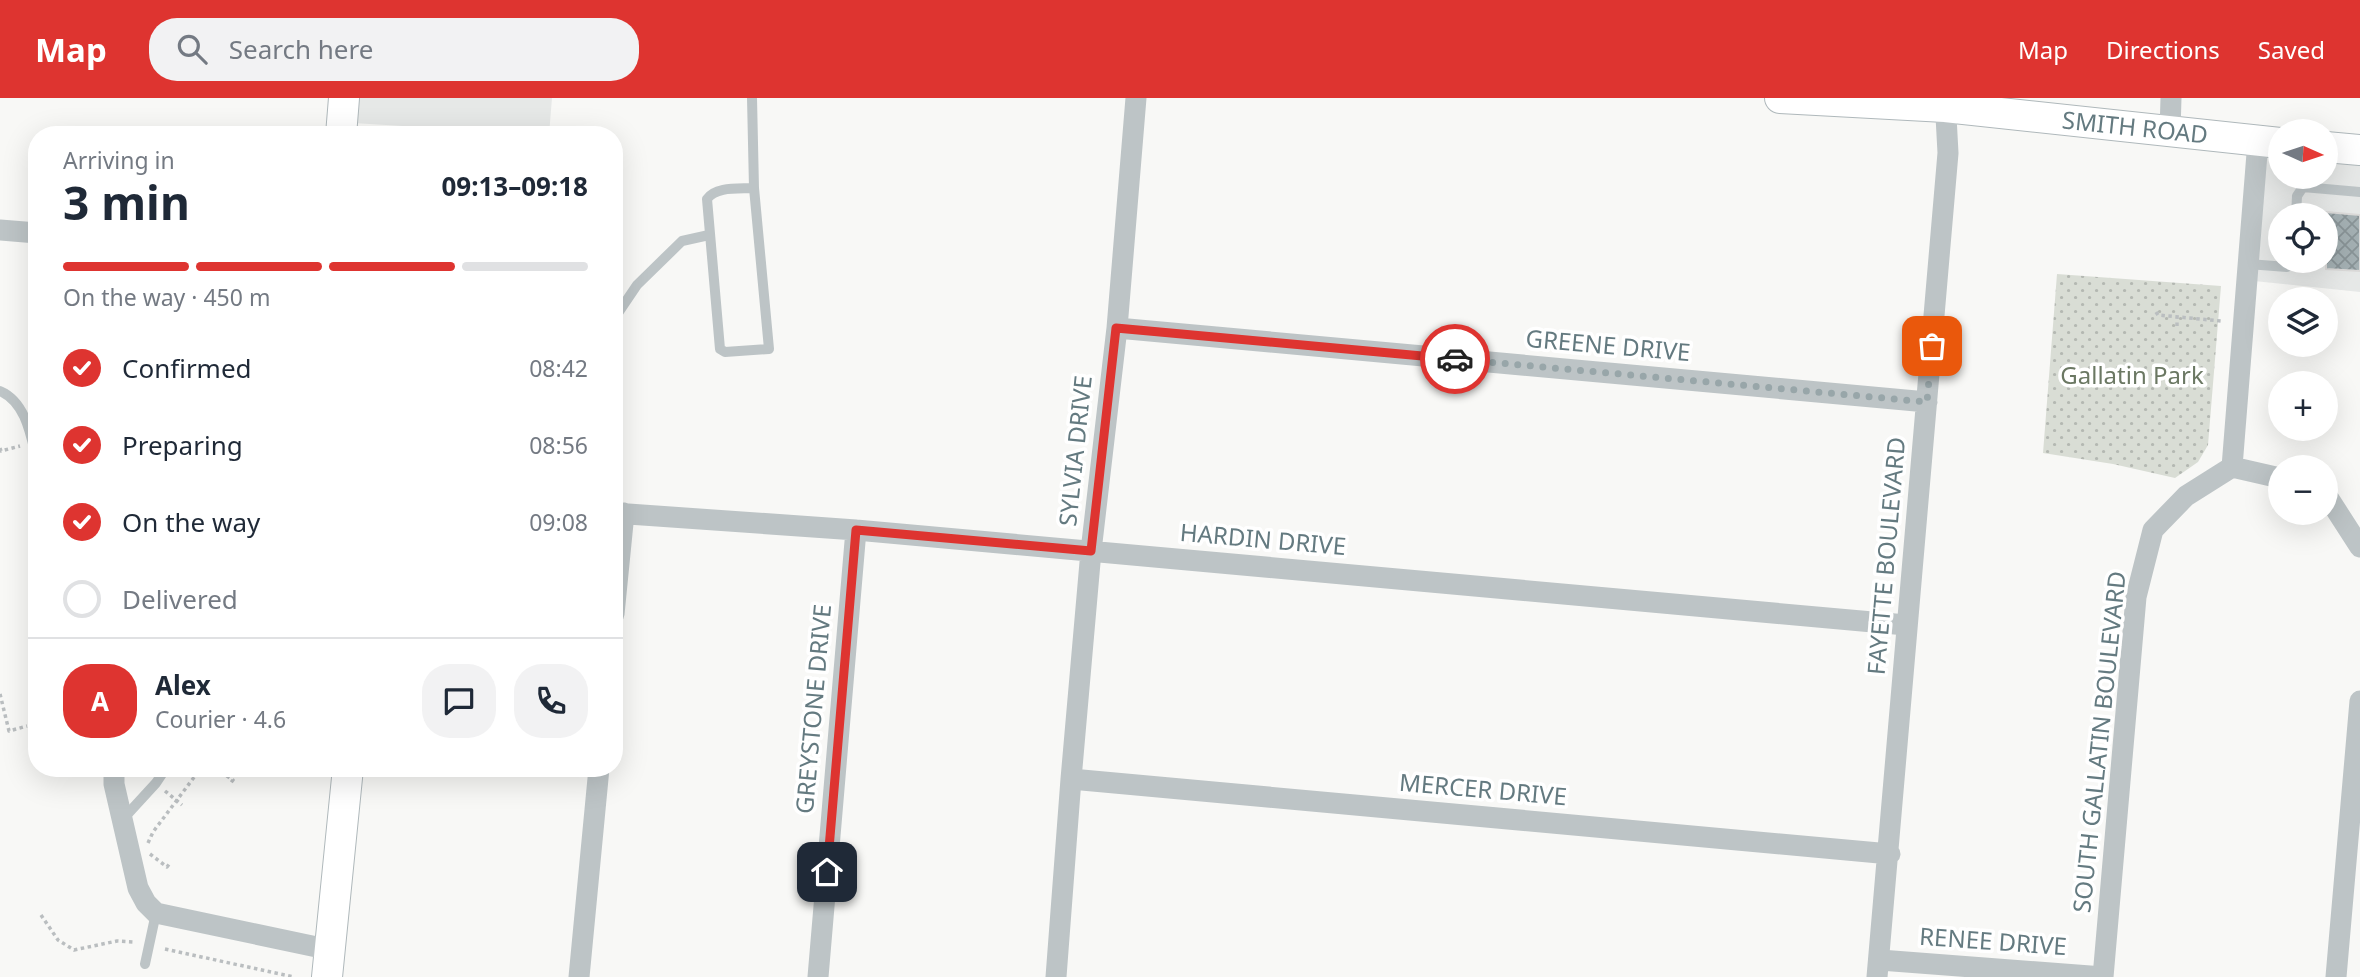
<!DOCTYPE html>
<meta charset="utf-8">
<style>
body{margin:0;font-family:"Noto Sans",sans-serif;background:#f2f2f3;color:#1f2937;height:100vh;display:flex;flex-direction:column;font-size:26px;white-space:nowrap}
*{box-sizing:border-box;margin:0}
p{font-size:23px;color:#747a83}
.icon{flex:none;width:38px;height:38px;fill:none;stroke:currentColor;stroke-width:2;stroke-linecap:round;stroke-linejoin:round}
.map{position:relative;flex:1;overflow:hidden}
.sheet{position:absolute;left:28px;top:28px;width:595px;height:651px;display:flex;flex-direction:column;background:#fff;border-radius:28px;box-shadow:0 7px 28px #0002}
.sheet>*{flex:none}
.needle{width:46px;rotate:93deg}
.controls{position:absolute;left:2268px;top:21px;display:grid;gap:14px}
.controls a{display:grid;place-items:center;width:70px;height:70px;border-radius:50%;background:#fff;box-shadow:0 7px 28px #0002;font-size:35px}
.pin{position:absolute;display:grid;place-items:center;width:60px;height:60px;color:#fff;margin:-30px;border-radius:14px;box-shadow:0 4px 10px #0006}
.courier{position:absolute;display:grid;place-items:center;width:70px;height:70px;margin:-35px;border:5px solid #de3430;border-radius:50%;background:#fff;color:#222;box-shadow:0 2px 9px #0007}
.headline em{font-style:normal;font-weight:700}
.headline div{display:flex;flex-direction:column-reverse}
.headline{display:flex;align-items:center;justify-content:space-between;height:119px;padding:0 35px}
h1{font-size:46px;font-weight:700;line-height:52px}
.bar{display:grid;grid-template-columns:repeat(4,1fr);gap:10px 7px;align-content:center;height:84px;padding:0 35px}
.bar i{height:9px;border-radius:5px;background:#e0e1e3}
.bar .selected{background:#de3430}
.bar p{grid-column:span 4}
.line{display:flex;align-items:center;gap:18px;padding:0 35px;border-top:2px solid #e0e1e3}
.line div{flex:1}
.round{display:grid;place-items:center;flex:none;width:74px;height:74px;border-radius:28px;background:#f2f2f3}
ol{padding:0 35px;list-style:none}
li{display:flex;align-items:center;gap:21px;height:77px}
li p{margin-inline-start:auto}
li .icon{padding:7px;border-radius:50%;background:#de3430;color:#fff;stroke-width:4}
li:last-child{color:#747a83}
li i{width:38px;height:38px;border:4px solid #e0e1e3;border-radius:50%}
header{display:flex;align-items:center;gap:42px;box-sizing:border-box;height:98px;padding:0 35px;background:#de3430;color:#fff}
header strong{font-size:33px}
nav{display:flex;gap:38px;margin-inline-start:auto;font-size:24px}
.search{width:490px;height:63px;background:#f2f2f3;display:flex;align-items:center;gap:18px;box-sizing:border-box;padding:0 24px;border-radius:28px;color:#747a83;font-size:26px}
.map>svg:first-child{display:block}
.built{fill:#e6e8e7;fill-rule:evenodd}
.park{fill:url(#park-dots)}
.building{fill:url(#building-cross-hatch);stroke:#dad9d8;stroke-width:2}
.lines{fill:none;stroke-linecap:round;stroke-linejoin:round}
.secondary-casing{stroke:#afb8bb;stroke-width:32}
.path{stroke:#babec0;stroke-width:3.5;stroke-dasharray:3.5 3.5;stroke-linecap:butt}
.lane{stroke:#bdc4c6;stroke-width:10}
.street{stroke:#bdc4c6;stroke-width:21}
.secondary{stroke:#fff;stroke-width:30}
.done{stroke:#98a6a9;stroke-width:7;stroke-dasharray:0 12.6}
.route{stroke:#de3430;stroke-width:9}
.labels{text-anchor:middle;stroke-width:7;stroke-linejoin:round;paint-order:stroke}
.street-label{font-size:24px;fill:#647a80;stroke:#fff}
.park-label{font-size:24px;fill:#6b7863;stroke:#fff}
</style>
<header>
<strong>Map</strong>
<div class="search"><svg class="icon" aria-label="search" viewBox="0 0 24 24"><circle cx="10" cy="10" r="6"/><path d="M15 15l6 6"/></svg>Search here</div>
<nav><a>Map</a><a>Directions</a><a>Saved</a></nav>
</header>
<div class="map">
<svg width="2360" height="879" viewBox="0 0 2360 879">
<defs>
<pattern id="park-dots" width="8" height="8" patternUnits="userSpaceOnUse" patternTransform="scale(1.75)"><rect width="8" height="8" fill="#d9ddd5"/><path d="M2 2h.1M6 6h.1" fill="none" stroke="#b4b8b2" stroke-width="1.8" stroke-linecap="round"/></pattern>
<pattern id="building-cross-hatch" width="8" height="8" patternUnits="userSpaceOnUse" patternTransform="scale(1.75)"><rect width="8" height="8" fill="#a4b0b3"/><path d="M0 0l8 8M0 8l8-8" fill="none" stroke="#899497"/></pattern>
</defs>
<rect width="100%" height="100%" fill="#f8f8f6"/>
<path class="built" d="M354,0H552L549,37L353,25Z
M2269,36L2280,37V79H2326V41L2360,44V194L2254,183ZM2280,117H2326V163H2280Z"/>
<path class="park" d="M2057,176L2221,188L2208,347L2198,364L2175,380L2113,366L2043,355Z"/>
<path class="building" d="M2326,114L2360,117V173L2326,171Z"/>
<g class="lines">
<g class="secondary-casing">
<path id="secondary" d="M1780,0L1945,9L2280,45
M341,37L344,0
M2326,49L2360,52
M327,879L348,670"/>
</g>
<path class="path" d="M2156,214L2158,217L2221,223
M2177,228V219
M0,350L1,353L20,348
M0,596L9,633L27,628
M215,670L233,682L230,686
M165,693L182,707
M148,745L153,734L201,670
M150,756L167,769L170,765
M41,817L58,842L74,852L117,843L134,844
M165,851L294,879"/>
<path class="lane" d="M752,0L754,90L769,251L725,254L720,251L707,101C716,88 739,91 754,90
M2296,117L2297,98L2303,89L2360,94
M2248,166L2287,169L2292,163
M614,221L637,187L682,143L709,137
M0,293C26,304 31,338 37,363
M123,721L156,685L166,670
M145,866L156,815"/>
<path class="street" d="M2170,34L2171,0
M0,132L37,135
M1117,230L1927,304
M2232,369L2258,43
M2232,369L2280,380
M2326,400L2329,401L2360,449
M614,415L856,432L1906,527
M614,516L624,415
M114,670V686L138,790L146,805L156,815L331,852
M1071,681L1890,756
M1880,862L2103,879L2136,499L2153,432L2186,398L2232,369
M579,879L599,670
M818,879L856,432
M1056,879L1071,681L1091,453L1117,230L1136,0
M1877,879L1948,55L1945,0
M2336,879L2360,603"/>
<use href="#secondary" class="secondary"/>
</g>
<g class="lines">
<path class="done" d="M1455,261L1927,304L1932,248"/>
<path class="route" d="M827,774L856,432L1091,453L1116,230L1455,261"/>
</g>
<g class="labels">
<g class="street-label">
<text transform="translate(2135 30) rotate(6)" y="8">SMITH ROAD</text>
<text transform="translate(1608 248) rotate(5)" y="8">GREENE DRIVE</text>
<text transform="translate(1076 353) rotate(-84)" y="8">SYLVIA DRIVE</text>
<text transform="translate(1263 442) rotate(5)" y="8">HARDIN DRIVE</text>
<text transform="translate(1887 458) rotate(-85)" y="8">FAYETTE BOULEVARD</text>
<text transform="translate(814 611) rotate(-85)" y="8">GREYSTONE DRIVE</text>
<text transform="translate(2100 644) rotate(-84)" y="8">SOUTH GALLATIN BOULEVARD</text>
<text transform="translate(1483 692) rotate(5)" y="8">MERCER DRIVE</text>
<text transform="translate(1993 844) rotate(4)" y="8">RENEE DRIVE</text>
</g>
<g class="park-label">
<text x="2132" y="286">Gallatin Park</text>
</g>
</g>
</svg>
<div class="controls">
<a><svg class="needle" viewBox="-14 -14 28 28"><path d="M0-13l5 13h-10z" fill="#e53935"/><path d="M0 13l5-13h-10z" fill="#747a83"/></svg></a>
<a><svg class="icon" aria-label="locate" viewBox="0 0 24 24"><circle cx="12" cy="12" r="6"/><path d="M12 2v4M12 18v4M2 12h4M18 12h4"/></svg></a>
<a><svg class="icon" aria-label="layers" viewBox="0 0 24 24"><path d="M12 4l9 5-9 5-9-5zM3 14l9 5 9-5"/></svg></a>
<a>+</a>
<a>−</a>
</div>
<div class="pin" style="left:1932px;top:248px;background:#ea580c"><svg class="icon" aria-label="bag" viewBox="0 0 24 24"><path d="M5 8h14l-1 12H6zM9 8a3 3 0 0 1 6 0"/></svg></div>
<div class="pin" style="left:827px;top:774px;background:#1f2937"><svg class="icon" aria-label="home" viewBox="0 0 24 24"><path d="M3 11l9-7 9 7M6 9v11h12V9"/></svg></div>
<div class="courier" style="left:1455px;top:261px"><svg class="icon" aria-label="car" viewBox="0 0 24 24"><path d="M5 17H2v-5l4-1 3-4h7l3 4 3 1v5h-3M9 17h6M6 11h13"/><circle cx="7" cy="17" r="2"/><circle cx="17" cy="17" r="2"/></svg></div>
<section class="sheet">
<div class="headline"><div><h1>3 min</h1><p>Arriving in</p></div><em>09:13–09:18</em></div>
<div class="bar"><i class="selected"></i><i class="selected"></i><i class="selected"></i><i></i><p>On the way · 450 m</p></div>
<ol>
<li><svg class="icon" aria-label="check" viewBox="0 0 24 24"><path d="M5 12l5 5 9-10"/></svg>Confirmed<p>08:42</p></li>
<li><svg class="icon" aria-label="check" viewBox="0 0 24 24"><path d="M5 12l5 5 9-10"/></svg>Preparing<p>08:56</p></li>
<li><svg class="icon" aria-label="check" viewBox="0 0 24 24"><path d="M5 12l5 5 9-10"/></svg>On the way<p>09:08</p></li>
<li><i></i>Delivered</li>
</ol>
<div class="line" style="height:126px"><b class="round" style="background:#de3430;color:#fff">A</b><div><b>Alex</b><p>Courier · 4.6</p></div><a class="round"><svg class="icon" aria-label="chat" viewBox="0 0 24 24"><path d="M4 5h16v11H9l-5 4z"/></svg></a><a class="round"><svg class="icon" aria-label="phone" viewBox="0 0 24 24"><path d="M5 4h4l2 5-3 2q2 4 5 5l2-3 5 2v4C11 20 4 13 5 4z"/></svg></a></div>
</section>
</div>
